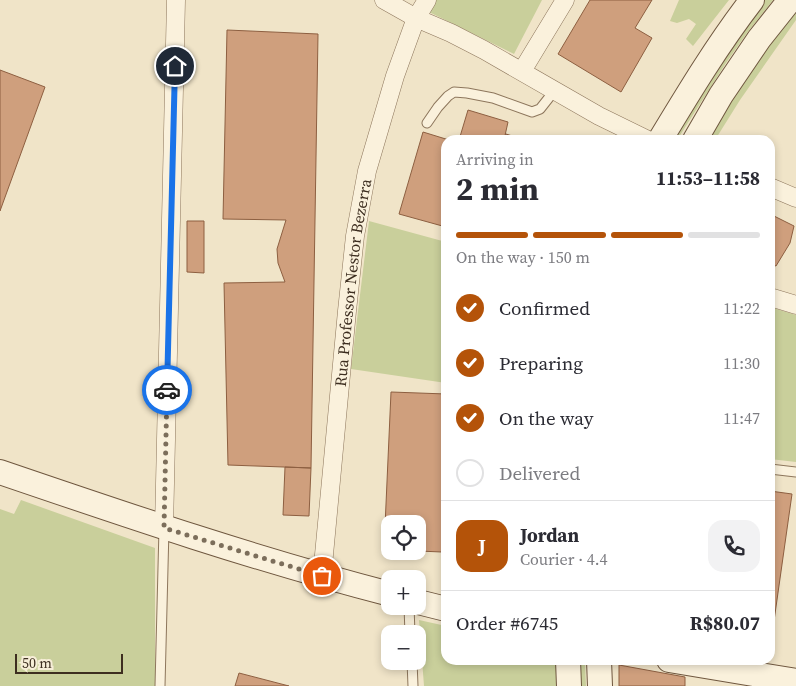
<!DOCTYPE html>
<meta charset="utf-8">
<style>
body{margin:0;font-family:"Source Serif 4",serif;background:#f2f2f3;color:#2b2b33;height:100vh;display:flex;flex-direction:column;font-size:19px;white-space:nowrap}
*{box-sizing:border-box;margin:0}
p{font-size:16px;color:#7c7c81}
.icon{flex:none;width:28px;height:28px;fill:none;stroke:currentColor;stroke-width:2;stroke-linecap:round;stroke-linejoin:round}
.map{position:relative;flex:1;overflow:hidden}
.details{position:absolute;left:441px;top:135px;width:334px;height:530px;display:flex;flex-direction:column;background:#fff;border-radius:15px;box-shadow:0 2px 8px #0003}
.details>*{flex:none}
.fabs{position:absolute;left:381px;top:515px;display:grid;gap:10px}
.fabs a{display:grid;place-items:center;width:45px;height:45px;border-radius:10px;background:#fff;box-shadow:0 2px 8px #0003;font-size:25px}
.scale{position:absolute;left:15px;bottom:12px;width:108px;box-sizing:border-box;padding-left:5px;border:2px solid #3d2e20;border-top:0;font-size:14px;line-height:18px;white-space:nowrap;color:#3d2e20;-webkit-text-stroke:4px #f7eed8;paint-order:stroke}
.pin{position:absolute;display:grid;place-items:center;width:42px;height:42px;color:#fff;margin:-21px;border:2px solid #fff;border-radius:50%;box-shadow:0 1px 5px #0007}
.courier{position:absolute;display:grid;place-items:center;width:50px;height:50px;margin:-25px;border:4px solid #1a73e8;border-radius:50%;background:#fff;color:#222;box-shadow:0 1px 6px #0007}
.overview em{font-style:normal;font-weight:700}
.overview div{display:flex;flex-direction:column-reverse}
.overview{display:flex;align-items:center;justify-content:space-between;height:85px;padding:0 15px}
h1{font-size:32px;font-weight:700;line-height:38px}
.bar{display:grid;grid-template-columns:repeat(4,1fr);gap:8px 5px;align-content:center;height:60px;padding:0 15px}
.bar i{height:6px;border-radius:4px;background:#e1e1e2}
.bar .on{background:#b45309}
.bar p{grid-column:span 4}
.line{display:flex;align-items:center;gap:12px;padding:0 15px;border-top:1px solid #e1e1e2}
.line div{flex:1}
.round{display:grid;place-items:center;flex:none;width:52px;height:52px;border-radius:15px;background:#f2f2f3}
ol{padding:0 15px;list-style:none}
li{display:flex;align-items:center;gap:15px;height:55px}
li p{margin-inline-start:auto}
li .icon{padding:5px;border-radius:50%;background:#b45309;color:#fff;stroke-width:4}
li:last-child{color:#7c7c81}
li i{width:28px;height:28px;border:2px solid #e1e1e2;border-radius:50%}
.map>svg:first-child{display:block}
.green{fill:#c9cf9b}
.building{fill:#cf9f7d;stroke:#8d5f41}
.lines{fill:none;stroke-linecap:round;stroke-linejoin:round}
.lane-casing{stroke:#8d765c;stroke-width:11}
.street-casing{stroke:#8d765c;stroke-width:19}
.secondary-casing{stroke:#6f573f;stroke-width:26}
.lane{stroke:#faf1dc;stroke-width:9}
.street{stroke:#faf1dc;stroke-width:18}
.secondary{stroke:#faf1dc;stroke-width:24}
.done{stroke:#7c6e5b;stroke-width:5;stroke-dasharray:0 9}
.route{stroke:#1a73e8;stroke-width:6}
.labels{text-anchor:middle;stroke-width:4;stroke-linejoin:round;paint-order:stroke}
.street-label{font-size:16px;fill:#3d2e20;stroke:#f7eed8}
</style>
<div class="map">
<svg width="796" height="686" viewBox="0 0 796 686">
<rect width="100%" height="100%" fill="#f0e4c8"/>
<path class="green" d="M431,0H542L514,54L425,10Z
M679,0H729L693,46L686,39L696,24L689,19L677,23L670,21Z
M752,0H773L747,33L726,63L677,140H666Z
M796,0V20L740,100L715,140H701Z
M369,221L446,242V383L351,369Z
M770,307L796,315V462L770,459Z
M21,500L155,548V686H0V509L14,514Z
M419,620L446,626V660H560V686H424Z
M578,660L585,662L586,686H573Z"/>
<path class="building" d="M590,0H652L635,28L652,38L621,92L558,54Z
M227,30L318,34L311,468L228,465L224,283L285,282L278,263L277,249L286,220L223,219Z
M0,70L45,87L0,211Z
M468,110L508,122L504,140H459Z
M423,132L449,140H446V227L399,214Z
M506,134L525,140H504Z
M770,214L794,226L790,243L776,266L770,264Z
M187,221H204V273L187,272Z
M391,392L446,394V494L442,552L418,551V524H390V549H384Z
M285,467L311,468L309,516L283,515Z
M770,491L792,494L772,635H770Z
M619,665L685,677V686H619Z
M239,673L289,686H235Z"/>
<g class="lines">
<g class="lane-casing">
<path id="lane" d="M427,123L438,107L448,96L454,92L467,93L493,98L532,112L540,109L555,90
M770,469L796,472
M409,606L410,634
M412,661L413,686
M160,686L164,528"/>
</g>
<g class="street-casing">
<g id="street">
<path d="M384,0L416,18L451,33L484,50L599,116L648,140"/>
<path d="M522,71L565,0"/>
<path d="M770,187L796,198"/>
<path d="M770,297L796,305"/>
<path d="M164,528L176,0"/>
<path id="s1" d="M322,576L347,311L355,236L367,171L395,76L416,18L427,0"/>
</g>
</g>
<g class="secondary-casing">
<path id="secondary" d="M660,140C689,92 718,44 752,0
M695,140L721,95L759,39L790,0
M0,472C129,516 258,560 390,594
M418,602L446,609
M568,660L569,686
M599,660L600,686
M669,660L796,681"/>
</g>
<use href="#lane" class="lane"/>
<use href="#street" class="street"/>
<use href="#secondary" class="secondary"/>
</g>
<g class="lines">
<path class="done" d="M167,390L164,528L322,576"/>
<path class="route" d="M167,390L175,66"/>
</g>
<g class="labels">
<g class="street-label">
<text dy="6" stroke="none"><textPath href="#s1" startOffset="295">Rua Professor Nestor Bezerra</textPath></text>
</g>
</g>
</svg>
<div class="fabs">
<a><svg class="icon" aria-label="locate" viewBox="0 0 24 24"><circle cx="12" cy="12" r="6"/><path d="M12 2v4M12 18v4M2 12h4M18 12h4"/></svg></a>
<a>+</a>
<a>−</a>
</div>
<div class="scale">50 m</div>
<div class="pin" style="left:322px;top:576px;background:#ea580c"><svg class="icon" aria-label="bag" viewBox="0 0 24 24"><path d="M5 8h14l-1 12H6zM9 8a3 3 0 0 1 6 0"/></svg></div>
<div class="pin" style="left:175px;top:66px;background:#1f2937"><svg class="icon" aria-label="home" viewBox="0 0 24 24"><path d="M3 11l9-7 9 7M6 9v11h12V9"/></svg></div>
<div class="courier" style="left:167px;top:390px"><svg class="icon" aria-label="car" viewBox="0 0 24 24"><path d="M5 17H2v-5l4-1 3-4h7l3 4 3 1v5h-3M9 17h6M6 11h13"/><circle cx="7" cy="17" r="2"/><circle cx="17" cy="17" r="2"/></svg></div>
<section class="details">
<div class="overview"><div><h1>2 min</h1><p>Arriving in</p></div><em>11:53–11:58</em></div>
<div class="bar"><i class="on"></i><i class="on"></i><i class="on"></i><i></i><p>On the way · 150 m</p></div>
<ol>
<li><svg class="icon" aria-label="check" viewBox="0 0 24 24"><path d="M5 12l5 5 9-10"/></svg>Confirmed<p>11:22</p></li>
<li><svg class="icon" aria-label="check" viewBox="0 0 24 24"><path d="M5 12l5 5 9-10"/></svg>Preparing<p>11:30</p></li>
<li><svg class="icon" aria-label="check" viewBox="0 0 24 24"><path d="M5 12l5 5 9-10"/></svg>On the way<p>11:47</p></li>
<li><i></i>Delivered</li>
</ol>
<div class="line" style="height:90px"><b class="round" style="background:#b45309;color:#fff">J</b><div><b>Jordan</b><p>Courier · 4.4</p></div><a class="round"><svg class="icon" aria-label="phone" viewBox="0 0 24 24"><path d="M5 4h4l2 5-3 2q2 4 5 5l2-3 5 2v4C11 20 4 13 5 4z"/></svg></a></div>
<div class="line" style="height:65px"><div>Order #6745</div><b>R$80.07</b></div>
</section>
</div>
